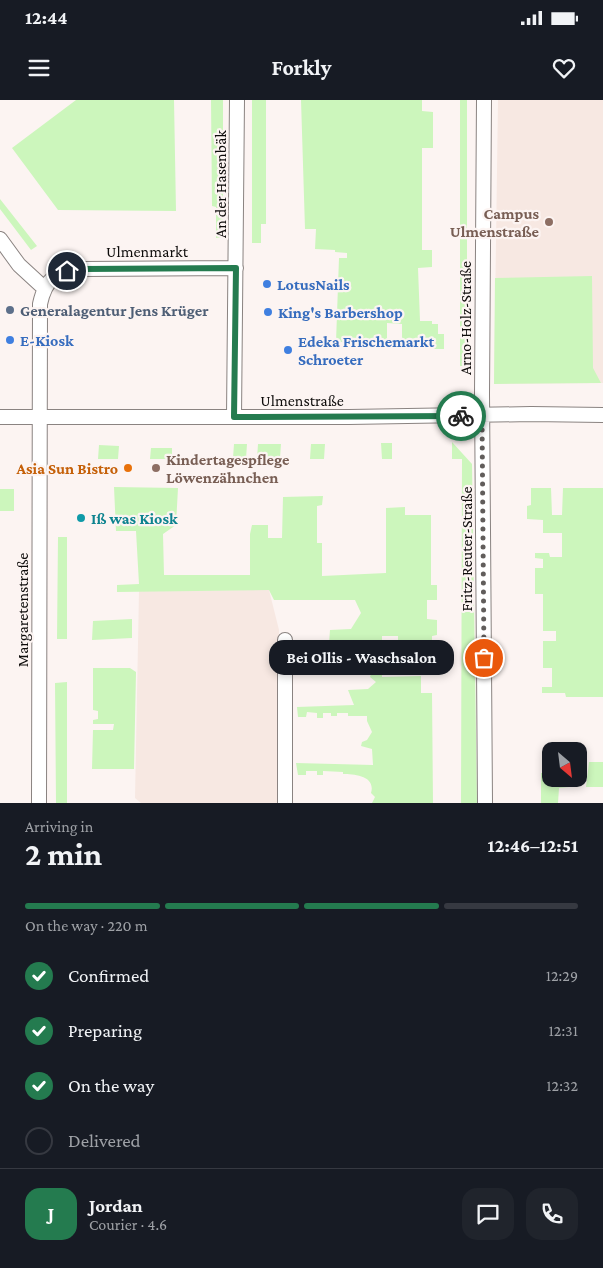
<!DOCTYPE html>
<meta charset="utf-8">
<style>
body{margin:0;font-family:"Crimson Pro",serif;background:#20242c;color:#f1f3f6;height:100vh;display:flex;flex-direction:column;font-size:19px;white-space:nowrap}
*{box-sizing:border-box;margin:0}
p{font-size:16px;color:#9ea1a6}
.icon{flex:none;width:28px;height:28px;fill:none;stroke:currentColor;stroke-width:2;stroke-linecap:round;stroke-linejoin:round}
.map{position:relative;height:703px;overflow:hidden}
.sheet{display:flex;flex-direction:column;background:#171b24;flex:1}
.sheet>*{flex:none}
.needle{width:32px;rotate:152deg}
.controls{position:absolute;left:542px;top:642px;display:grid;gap:10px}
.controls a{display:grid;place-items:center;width:45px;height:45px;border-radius:10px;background:#171b24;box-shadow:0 2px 8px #0003;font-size:25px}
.pin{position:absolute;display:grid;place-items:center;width:42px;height:42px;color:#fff;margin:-21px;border:2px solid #fff;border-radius:50%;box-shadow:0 1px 5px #0007}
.courier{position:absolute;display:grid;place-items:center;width:50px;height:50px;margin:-25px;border:4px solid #247b4f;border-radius:50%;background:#fff;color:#222;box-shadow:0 1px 6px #0007}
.bubble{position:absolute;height:35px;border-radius:15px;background:#171b24;box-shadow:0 2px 8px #0003;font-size:16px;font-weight:700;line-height:35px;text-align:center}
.head em{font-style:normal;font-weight:700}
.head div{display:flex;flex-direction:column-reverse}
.head{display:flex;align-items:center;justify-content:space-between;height:85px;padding:0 25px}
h1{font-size:32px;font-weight:700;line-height:38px}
.bar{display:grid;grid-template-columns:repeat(4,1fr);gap:8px 5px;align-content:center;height:60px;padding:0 25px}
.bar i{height:6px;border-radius:4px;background:#363941}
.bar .on{background:#247b4f}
.bar p{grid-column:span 4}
.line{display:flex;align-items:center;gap:12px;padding:0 25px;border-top:1px solid #363941}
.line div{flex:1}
.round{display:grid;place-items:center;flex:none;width:52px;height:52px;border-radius:15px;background:#20242c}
ol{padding:0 25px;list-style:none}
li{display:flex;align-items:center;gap:15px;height:55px}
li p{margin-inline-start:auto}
li .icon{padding:5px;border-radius:50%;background:#247b4f;color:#fff;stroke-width:4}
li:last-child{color:#9ea1a6}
li i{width:28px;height:28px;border:2px solid #363941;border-radius:50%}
.status{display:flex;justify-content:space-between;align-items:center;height:35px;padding:0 25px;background:#171b24;direction:ltr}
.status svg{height:14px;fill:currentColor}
header{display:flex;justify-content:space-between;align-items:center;height:65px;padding:0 25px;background:#171b24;font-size:22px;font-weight:700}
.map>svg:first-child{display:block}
.built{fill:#f7e8e2}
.green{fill:#ccf6bc}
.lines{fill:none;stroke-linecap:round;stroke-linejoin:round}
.minor-casing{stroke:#8a8381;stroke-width:16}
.minor{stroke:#fff;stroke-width:14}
.done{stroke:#615d5b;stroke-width:5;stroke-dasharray:0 9}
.route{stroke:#247b4f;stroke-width:6}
.education-dot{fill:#8d6e63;stroke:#fcf4f2;stroke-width:2}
.shop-dot{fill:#3f7fe0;stroke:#fcf4f2;stroke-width:2}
.service-dot{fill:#5c6f8a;stroke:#fcf4f2;stroke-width:2}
.food-dot{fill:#e8710a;stroke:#fcf4f2;stroke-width:2}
.culture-dot{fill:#0f9aa8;stroke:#fcf4f2;stroke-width:2}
.labels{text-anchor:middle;stroke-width:4.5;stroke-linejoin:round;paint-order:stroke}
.street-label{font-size:16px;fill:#0d0b0a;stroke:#fcf4f2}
.education-label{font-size:16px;font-weight:bold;fill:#785e54;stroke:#fcf4f2;text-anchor:end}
.shop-label{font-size:16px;font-weight:bold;fill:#366cbe;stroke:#fcf4f2;text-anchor:start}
.service-label{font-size:16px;font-weight:bold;fill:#4e5e75;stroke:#fcf4f2;text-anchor:start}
.food-label{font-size:16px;font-weight:bold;fill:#c56008;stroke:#fcf4f2;text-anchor:end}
.culture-label{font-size:16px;font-weight:bold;fill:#0d838f;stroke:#fcf4f2;text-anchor:start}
</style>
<div class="status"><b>12:44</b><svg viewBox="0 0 49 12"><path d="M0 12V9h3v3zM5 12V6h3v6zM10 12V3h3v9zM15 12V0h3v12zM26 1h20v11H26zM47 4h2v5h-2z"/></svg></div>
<header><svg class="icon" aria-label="menu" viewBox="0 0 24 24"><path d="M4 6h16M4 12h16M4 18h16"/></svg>Forkly<svg class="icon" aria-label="heart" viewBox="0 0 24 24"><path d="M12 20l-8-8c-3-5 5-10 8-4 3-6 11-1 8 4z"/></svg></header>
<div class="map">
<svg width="603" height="703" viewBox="0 0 603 703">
<rect width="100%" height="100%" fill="#fcf4f2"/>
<path class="built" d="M498,0H603V283L494,284Z
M269,490L279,530V703H141L135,698L139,491Z"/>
<path class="green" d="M76,0H174L176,111L58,110L12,48Z
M211,0H223V137L216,138V107L212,106Z
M252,0H266V124H261V143H252Z
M301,0H422V11L433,12V48H422V150H432V167L418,168L420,221H432V224H438V234H444V249H427V242H402V224L387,223V241L336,242L339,158H347V153L335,152V150L315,149L316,129H305Z
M460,0H467V266H460Z
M0,99L37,146L31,150L0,109Z
M592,176L593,268L601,283L494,284L495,178Z
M452,342L472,364L477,703H461L462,359H452Z
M381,343H392V359H382Z
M234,344H247L246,359L233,358Z
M258,344H281L280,358L257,359Z
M311,344H325L324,359H310Z
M99,345L119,346L118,359H98Z
M151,348H172V359H150Z
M114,387L178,388L176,425L163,434L164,475H250V434L252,425H268V438H282L283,397L323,396L322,405L317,406V443H322V476L386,473V408L405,407V415H431V485H437V500H427V519L437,520V535L432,536V550H420L419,552H398V536H382V577L421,576V593H432L433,703H372L375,697L371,693C376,676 355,674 343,674V672L323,671V675H317V671H306V675H298L296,663L373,665L372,649L361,646L362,642L367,640L372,632L367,621V616H348V613H337V616H331V613H323V618H317V613L307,612L306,617H298L297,607L354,605L348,590L368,589L376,582L370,577L372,571L367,563L361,562V559L343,558L342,554H322L323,558H318L317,554H306L305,559H297L298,543L329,544L330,530L351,529L361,513L355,500H274L269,490L117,492V485L139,484L136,431H116Z
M531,388H551L552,415H562L563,388H603V597H566L565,593H542V587H552V568H543V541H556V531H543V494H535V468H543V459L535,458V453H549L550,457H562V433H543V420L527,419V406L531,405Z
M0,389H14V411H0Z
M58,437H67V539H57Z
M132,519V538L92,540L93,521Z
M93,568H130L136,572L134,669H92L93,630H113L114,624H93V620L98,619V611L93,610Z
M67,582V703H56L55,583Z
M589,662H603V687H586Z
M541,673H551V679H569V687L559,688L558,703H541Z"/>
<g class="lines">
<g class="minor-casing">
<path id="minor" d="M484,0L482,294L485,703
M0,139L19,165L44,188
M0,317H349L531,314L603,315
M234,317L237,0
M285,540V703
M39,703L40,204C46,176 57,173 83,169L236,168"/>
</g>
<use href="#minor" class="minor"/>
</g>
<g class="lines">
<path class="done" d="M461,316L482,315L484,558"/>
<path class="route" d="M67,171L83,169L236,168L234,317L461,316"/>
</g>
<g class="education-dot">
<circle cx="549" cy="122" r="5"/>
<circle cx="156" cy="368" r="5"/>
</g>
<g class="shop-dot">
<circle cx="267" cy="184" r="5"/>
<circle cx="268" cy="212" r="5"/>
<circle cx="10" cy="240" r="5"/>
<circle cx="288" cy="250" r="5"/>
</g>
<circle class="service-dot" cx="10" cy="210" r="5"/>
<circle class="food-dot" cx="128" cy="368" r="5"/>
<circle class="culture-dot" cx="81" cy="418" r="5"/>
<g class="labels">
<g class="street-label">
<text transform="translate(220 84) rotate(-90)" y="6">An der Hasenbäk</text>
<text x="147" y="157">Ulmenmarkt</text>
<text transform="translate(465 218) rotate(-90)" y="6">Arno-Holz-Straße</text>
<text x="302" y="306">Ulmenstraße</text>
<text transform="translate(466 449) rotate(-90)" y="6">Fritz-Reuter-Straße</text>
<text transform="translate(22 510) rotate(-90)" y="6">Margaretenstraße</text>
</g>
<g class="education-label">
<text x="539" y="119">Campus<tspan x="539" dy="18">Ulmenstraße</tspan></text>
<text x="166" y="365" text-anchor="start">Kindertagespflege<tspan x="166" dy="18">Löwenzähnchen</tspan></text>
</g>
<g class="shop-label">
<text x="277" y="190">LotusNails</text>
<text x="278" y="218">King's Barbershop</text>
<text x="20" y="246">E-Kiosk</text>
<text x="298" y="247">Edeka Frischemarkt<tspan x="298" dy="18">Schroeter</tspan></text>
</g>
<g class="service-label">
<text x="20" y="216">Generalagentur Jens Krüger</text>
</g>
<g class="food-label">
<text x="118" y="374">Asia Sun Bistro</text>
</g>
<g class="culture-label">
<text x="91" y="424">Iß was Kiosk</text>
</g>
</g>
</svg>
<div class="controls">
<a><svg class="needle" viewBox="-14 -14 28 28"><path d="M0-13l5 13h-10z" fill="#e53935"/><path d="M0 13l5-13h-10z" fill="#9ea1a6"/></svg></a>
</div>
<div class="pin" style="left:484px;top:558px;background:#ea580c"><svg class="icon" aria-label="bag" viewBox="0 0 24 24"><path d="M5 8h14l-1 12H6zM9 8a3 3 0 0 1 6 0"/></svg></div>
<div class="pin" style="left:67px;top:171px;background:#1f2937"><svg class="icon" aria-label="home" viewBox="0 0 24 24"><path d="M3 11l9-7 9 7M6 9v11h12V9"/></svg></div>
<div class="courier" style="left:461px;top:316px"><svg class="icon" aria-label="bike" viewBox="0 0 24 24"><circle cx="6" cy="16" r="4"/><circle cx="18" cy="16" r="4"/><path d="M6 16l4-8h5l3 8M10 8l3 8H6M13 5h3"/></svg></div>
<div class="bubble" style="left:269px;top:540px;width:185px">Bei Ollis - Waschsalon</div>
</div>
<section class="sheet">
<div class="head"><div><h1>2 min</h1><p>Arriving in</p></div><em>12:46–12:51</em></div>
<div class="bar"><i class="on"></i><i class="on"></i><i class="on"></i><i></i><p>On the way · 220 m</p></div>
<ol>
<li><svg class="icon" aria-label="check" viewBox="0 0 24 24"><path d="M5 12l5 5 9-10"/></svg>Confirmed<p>12:29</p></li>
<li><svg class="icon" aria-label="check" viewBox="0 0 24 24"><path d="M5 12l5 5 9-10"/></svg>Preparing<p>12:31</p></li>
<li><svg class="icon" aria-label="check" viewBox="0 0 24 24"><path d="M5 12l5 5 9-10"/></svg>On the way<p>12:32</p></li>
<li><i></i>Delivered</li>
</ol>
<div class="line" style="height:90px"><b class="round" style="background:#247b4f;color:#fff">J</b><div><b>Jordan</b><p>Courier · 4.6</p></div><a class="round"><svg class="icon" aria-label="chat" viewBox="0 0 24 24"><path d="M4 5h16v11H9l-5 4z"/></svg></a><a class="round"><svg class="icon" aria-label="phone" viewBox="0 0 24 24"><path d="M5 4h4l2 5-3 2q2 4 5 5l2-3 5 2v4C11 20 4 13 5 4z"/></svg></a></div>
</section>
